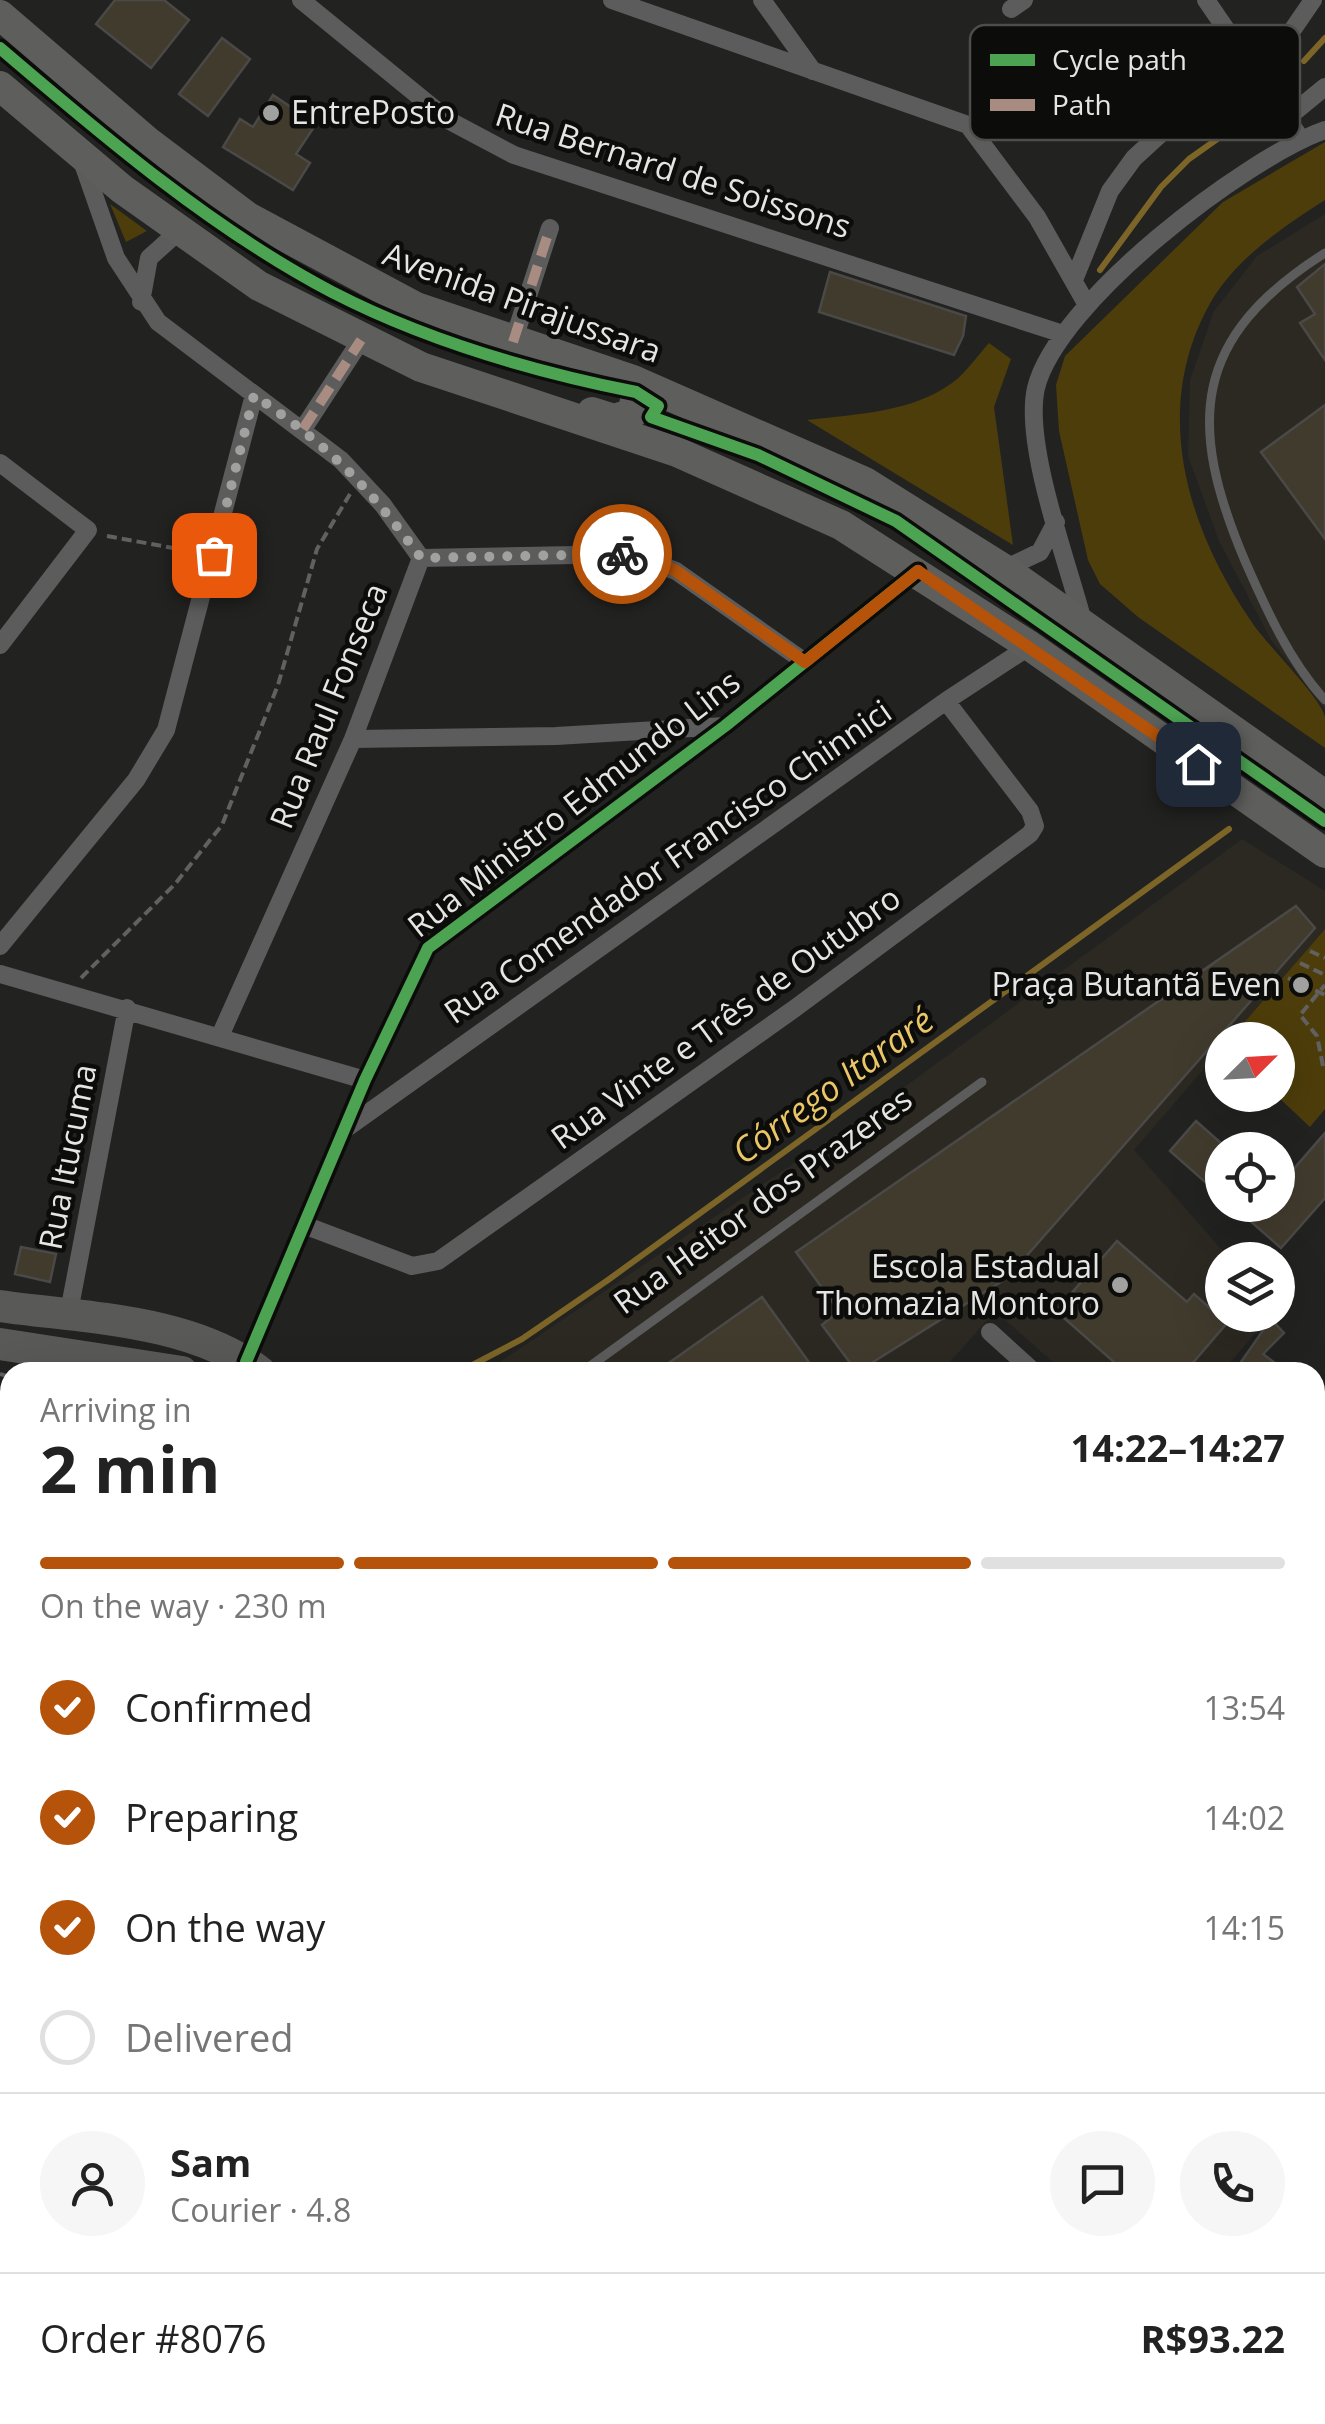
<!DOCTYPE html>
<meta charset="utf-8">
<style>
body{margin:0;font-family:"Open Sans",sans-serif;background:#f6f6f6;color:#222;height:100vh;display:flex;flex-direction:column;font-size:38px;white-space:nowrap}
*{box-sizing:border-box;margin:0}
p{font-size:32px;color:#767676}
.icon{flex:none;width:55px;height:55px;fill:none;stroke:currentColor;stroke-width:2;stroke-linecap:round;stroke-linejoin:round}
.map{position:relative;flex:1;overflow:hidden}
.drawer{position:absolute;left:0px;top:1362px;width:1325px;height:1062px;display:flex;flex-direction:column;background:#fff;border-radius:30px 30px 0 0;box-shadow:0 10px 40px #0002}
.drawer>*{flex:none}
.needle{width:65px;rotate:66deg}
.fabs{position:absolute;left:1205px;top:1022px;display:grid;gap:20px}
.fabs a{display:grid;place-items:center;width:90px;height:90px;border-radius:50%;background:#fff;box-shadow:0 10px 40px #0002;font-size:50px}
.pin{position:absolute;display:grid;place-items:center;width:85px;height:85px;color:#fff;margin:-42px;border-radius:20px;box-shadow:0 5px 15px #0006}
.courier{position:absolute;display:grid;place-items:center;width:100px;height:100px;margin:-50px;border:8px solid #b45309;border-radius:50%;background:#fff;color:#222;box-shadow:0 2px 12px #0007}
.headline em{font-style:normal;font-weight:700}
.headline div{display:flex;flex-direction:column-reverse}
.headline{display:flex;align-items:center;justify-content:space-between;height:170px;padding:0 40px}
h1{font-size:65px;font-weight:700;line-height:75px}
.bar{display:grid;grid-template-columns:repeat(4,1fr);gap:15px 10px;align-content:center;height:120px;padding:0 40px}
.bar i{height:12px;border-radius:8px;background:#e0e0e0}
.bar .on{background:#b45309}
.bar p{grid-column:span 4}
.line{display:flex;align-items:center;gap:25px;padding:0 40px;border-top:2px solid #e0e0e0}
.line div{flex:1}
.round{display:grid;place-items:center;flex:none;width:105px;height:105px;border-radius:52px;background:#f6f6f6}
ol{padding:0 40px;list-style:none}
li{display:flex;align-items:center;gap:30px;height:110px}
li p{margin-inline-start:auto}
li .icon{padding:10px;border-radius:50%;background:#b45309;color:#fff;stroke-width:4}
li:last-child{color:#767676}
li i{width:55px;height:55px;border:5px solid #e0e0e0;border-radius:50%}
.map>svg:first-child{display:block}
.built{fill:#2c2922}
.green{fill:#4d3d0a}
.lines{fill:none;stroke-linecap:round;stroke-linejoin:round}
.stream{stroke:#7c6527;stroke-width:6}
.building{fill:#403b2d;stroke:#4a4948;stroke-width:2.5}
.path{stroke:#616161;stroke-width:4;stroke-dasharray:10 5;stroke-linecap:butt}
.lane{stroke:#5c5c5c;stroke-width:9}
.street{stroke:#5c5c5c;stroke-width:18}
.secondary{stroke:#5e5e5d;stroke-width:25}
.primary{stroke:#5e5e5c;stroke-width:30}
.highway{stroke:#595958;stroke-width:32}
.quiet{stroke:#a88b81;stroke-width:10;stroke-dasharray:20 10;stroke-linecap:butt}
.cycleway-casing{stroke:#0c0c0b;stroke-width:19}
.cycleway{stroke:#4ca352;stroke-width:12}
.done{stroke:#a1a19f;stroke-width:10;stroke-dasharray:0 18}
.route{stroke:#b45309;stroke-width:12}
.poi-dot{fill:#a1a19f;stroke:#0c0c0b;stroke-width:4}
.labels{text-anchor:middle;stroke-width:9;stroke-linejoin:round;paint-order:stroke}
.poi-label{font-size:32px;fill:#e5e5e3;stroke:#0c0c0b;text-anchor:end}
.street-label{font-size:32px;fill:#e5e5e3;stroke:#0c0c0b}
.water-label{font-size:35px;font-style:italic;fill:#eac667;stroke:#0c0c0b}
.key{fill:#0c0c0b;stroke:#4d4d4c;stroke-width:2.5}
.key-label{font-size:28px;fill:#e5e5e3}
</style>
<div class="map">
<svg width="1325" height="2424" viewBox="0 0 1325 2424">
<rect width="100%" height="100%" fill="#222221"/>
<path class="built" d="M1325,214V710L1271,640L1219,541L1188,456L1190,380L1214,311L1257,256Z
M1242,839L1325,891V929L1229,1040H1222V1048L1134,1150L1231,1260H1222V1315H1271L1222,1372H1064L995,1311L941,1372H485L880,1105Z
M10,2107V2162L0,2158V2114Z"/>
<path class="green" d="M1325,142V200C1284,226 1237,258 1212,300C1150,407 1186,526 1251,621C1265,643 1321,697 1325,717C1325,726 1325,738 1325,748L1138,617L1100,584L1088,560L1059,431L1056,385L1065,356L1223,202Z
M110,204L147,231L126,242Z
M989,343L1011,359L994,407L1013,545L807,420C855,414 911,413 952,383C966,373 978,355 989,343Z
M1325,929V1109L1310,1127L1276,1095L1278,1040H1229Z
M10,2396V2415H305L303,2424H0Z"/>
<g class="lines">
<path class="stream" d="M1304,61L1325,38
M1100,270L1161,187L1189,159L1257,111
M459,1372L522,1339L608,1280L1229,829
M0,1929L10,1910"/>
</g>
<path class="building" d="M115,0H164L189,20L151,68L96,24Z
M222,38L250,59L208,116L179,94Z
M273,95L316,124L296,154L310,163L293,190L223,147L240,119L253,127Z
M1325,264V360L1300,323L1315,314L1297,287Z
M830,272L966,316L963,336L954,355L819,312Z
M1325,405V539L1261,452Z
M1296,906L1315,928L1007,1278L857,1372L822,1325L839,1311L796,1252Z
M1196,1121L1222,1144V1197L1170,1151Z
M1325,1133V1198L1281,1248L1232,1205H1278V1187Z
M1117,1241L1187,1302L1194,1294L1227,1323L1185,1372H1105L1114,1362L1056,1311Z
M21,1247L56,1254L50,1282L15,1274Z
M762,1297L816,1372H656Z
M1271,1319L1284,1333L1263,1354L1287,1372H1234Z"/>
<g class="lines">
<path class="path" d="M107,536L195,552
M1310,951L1325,958
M1300,963L1325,975
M81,978L175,884L222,825L278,685L317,549L350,494
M1288,978L1325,995
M1323,1066L1317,1036L1300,1015L1325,985
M0,1374L10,1377
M0,1600L10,1585"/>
<path class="lane" d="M1325,253C1191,338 1187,424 1245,561C1266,609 1290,662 1325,700
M582,1372L982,1082
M1315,2146L1325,2135"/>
<path class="street" d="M301,0L448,120L514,155L1063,334
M612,0L968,125L1037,217L1087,305
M762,0L813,71
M1206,0L1301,139
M1011,9L1024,0
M1287,118L1325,87
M81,158L116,258L158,322L341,460L383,505L421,558
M1074,280L1110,191L1134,158L1205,93L1278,51L1313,0
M141,302L149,258L178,232
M513,342L550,228
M303,429L361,340
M0,463L88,530L0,645
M1004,569L1040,552L1056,522
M1084,625C1069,566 1023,445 1036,388C1057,302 1244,159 1325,130
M353,739L556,736L725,726
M0,946L136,780L166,730L254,395
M0,974L365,1080
M220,1036L353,739L421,558L631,554L676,571L805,662
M344,1130L946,701L1030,646
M304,1225L412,1266L438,1261L794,1009L1030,834L1035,826L1030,811L946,701
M68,1317L127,1008
M990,1332L1034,1372
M246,1362L365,1080L428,948L725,726L918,571
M1315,1625L1325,1634
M1315,1758L1325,1747
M0,1827L10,1843
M0,1871L10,1853
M0,2232L10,2214
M353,2415L364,2424
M1079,2415L1090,2424
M316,2424L318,2415
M957,2424L965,2415"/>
<path class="secondary" d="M1315,1432L1325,1420
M1315,2093L1325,2081"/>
<path class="primary" d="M0,15L147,141L248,217L416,307L633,380L865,482L1004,569L1325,795
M0,86L122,189L259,286L421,367L677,452L841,525L1030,646L1325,853
M592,412L614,419L633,413L636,392L633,380"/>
<path class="highway" d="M0,1306C85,1318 189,1319 260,1372
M0,1344L182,1372
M1315,2215L1325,2225
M1315,2298L1325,2307"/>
<path class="quiet" d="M513,342L550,228
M303,429L361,340"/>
<g class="cycleway-casing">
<path id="cycleway" d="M0,48C103,136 212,229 332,292C425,340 535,372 636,392L658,406L651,417L758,455L896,521L1325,821
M246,1362L365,1080L428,948L725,726L918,571"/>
</g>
<use href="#cycleway" class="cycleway"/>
</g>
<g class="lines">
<path class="done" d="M214,555L254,395C331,448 365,483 421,558L622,554"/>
<path class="route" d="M622,554L654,561L676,571L805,662L918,571L1198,764"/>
</g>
<g class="poi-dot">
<circle cx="271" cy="113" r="10"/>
<circle cx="1301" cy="985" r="10"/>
<circle cx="1120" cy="1285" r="10"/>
</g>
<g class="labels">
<g class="poi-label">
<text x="291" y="124" text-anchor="start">EntrePosto</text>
<text x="1281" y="996">Praça Butantã Even</text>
<text x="1100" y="1278">Escola Estadual<tspan x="1100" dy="37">Thomazia Montoro</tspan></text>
</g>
<g class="street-label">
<text transform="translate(673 171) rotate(18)" y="11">Rua Bernard de Soissons</text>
<text transform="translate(522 303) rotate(20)" y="11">Avenida Pirajussara</text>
<text transform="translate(329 706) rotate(-68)" y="11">Rua Raul Fonseca</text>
<text transform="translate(574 804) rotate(-38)" y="11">Rua Ministro Edmundo Lins</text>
<text transform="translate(668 862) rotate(-35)" y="11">Rua Comendador Francisco Chinnici</text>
<text transform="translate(726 1018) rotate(-36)" y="11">Rua Vinte e Três de Outubro</text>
<text transform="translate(68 1157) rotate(-79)" y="11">Rua Itucuma</text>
<text transform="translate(763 1201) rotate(-36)" y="11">Rua Heitor dos Prazeres</text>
</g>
<g class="water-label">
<text transform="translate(833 1086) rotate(-36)" y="12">Córrego Itararé</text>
</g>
</g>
<rect x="970" y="25" width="330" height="115" rx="15" class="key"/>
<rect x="990" y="54" width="45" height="12" fill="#4ca352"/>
<rect x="990" y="99" width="45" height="12" fill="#a88b81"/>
<g class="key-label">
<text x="1052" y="70">Cycle path</text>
<text x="1052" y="115">Path</text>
</g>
</svg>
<div class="fabs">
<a><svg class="needle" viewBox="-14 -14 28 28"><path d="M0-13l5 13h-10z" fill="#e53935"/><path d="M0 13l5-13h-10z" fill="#767676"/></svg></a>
<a><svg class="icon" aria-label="locate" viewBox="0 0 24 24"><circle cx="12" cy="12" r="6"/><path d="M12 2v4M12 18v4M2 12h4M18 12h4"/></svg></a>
<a><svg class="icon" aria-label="layers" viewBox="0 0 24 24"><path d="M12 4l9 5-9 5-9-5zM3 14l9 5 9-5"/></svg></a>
</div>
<div class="pin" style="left:214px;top:555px;background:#ea580c"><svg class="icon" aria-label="bag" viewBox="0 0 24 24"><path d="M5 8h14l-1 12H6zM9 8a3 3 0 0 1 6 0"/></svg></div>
<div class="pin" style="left:1198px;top:764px;background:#1f2937"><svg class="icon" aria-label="home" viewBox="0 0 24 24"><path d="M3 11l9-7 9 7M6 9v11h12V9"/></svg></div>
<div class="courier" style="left:622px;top:554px"><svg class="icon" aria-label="bike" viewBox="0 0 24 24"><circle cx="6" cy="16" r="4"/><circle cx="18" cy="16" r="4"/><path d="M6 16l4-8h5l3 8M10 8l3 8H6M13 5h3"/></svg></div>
<section class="drawer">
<div class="headline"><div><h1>2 min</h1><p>Arriving in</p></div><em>14:22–14:27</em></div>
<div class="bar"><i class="on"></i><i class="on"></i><i class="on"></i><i></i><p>On the way · 230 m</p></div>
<ol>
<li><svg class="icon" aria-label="check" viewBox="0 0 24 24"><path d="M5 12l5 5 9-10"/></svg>Confirmed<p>13:54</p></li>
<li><svg class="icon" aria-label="check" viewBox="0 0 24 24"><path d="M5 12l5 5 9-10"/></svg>Preparing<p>14:02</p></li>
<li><svg class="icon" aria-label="check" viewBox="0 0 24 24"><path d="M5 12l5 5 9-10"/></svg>On the way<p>14:15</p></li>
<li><i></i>Delivered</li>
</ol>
<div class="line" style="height:180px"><a class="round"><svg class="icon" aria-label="person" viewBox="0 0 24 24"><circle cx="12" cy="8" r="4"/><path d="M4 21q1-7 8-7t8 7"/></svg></a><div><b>Sam</b><p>Courier · 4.8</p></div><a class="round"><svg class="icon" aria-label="chat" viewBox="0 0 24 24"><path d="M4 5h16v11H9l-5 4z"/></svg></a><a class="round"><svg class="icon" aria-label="phone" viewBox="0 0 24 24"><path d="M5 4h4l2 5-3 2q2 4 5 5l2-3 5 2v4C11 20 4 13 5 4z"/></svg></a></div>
<div class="line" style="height:130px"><div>Order #8076</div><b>R$93.22</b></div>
</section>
</div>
